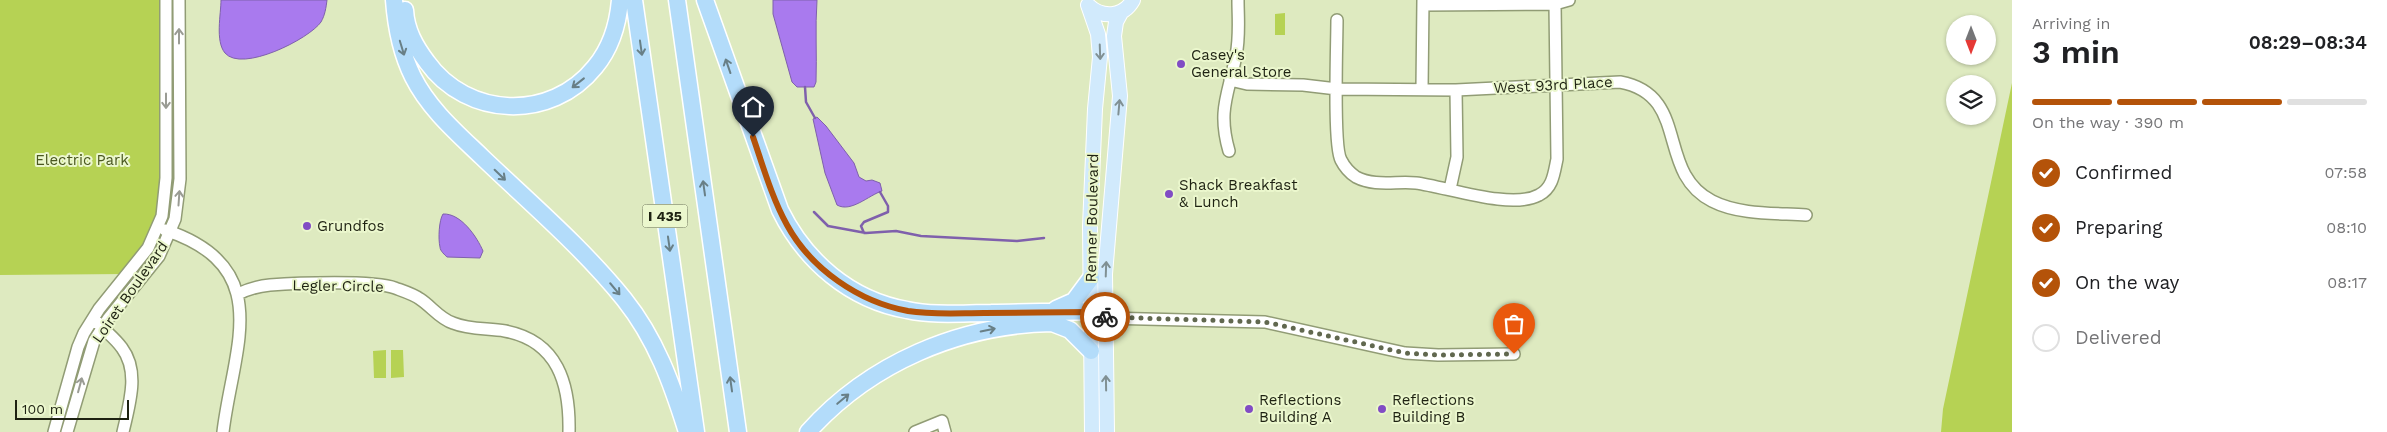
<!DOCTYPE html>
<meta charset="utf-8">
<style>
body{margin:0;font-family:"Work Sans",sans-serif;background:#f6f6f6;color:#202124;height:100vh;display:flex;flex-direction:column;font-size:19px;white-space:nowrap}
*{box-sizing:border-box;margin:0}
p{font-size:16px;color:#757577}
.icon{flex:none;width:28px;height:28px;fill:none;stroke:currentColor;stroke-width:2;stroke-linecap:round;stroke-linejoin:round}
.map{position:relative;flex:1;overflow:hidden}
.drawer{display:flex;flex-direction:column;background:#fff;width:375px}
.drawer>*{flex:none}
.needle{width:32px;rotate:180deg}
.fabs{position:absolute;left:1946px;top:15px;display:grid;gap:10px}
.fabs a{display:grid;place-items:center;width:50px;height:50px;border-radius:50%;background:#fff;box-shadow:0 1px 4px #0004;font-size:25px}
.scale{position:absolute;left:15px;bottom:12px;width:114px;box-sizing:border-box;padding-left:5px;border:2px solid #1e2212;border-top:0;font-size:14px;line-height:18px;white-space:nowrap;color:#1e2212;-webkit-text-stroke:4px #ebf7cd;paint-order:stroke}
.pin{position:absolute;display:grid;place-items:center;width:42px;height:42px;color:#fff;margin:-51px -21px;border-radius:50% 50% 50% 0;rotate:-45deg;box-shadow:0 0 5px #0007}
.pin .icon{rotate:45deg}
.courier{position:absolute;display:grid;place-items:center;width:50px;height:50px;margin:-25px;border:4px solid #b45309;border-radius:50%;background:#fff;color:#222;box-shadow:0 1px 6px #0007}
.overview em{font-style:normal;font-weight:600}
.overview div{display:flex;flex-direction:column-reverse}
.overview{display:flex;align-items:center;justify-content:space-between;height:85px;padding:0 20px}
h1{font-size:32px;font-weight:600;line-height:38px}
.bar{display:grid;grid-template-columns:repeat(4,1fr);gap:8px 5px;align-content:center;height:60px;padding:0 20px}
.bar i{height:6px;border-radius:4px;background:#e0e0e0}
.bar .on{background:#b45309}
.bar p{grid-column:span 4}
ol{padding:0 20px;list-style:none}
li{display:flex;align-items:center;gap:15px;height:55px}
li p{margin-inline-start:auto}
li .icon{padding:5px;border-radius:50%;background:#b45309;color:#fff;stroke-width:4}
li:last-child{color:#757577}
li i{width:28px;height:28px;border:2px solid #e0e0e0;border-radius:50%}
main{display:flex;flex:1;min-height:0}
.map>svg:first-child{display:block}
.green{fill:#b6d254}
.water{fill:#a97aee;stroke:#7f60ac}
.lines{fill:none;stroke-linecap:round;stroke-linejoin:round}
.stream{stroke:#7f60ac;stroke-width:2.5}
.minor-casing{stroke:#919c75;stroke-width:14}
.major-casing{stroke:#fff;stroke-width:16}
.highway-casing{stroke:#fff;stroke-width:19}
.minor{stroke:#fff;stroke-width:11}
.major{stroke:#d1eafc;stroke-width:14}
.highway{stroke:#b3dcfa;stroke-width:16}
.oneway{stroke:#9a9c94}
.oneway2{stroke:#687f86}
.oneway3{stroke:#809093}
.done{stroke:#61684f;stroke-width:5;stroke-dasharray:0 9}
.route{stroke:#b45309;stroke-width:6}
.poi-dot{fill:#814cc4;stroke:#ebf7cd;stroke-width:2}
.labels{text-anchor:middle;stroke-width:4;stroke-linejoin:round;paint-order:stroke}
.shield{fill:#ebf7cd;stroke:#5c624a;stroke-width:1}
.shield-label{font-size:14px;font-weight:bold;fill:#1e2212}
.poi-label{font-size:15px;fill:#1e2212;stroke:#ebf7cd;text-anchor:start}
.street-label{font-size:15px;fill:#1e2212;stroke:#ebf7cd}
.park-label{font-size:15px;fill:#4a5720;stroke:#ebf7cd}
</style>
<main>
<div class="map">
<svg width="2012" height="432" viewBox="0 0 2012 432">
<rect width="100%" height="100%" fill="#deeac0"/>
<path class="green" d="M0,0H163L161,217L126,274L0,275Z
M1285,13V35H1275V14Z
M2012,83V432H1941L1943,409Z
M386,350V378H374L373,351Z
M391,350H403L404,377L391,378Z"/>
<path class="water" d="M221,0H327C326,8 325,15 321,22C309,39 242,73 225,53C215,41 221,14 221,0Z
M773,0H817C815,28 817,54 816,82L814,87H797L792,82L773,14Z
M817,117L826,126L854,163L859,177L866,181L872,180L880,183L882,191C869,195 851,213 837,205L825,173L813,119Z
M443,214C461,213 477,237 483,251L480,258L447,257C445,255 440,251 440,247C438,239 439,220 443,214Z"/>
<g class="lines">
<path class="stream" d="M805,87L806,102L815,118
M814,212L828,226L866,233L896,231L921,236L1017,241L1044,238
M864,233L861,226L864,222L888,212V206L880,192"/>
<g class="minor-casing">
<path id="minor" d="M1423,5L1555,4
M1337,20C1337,43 1333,146 1341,160C1344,166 1350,173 1356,177C1375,187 1396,181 1416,183C1447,187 1511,210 1539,195C1553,188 1554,173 1557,159L1555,4L1569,0
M1230,80L1247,84L1303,85L1337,89L1456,90L1620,82C1691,95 1655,172 1712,201C1739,215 1776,213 1806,215
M1422,89L1423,0
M1229,151C1217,109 1229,94 1236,55C1240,37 1238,18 1238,0
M1450,189L1457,157L1456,90
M165,230C277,267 233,348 223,432
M238,294C248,289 259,286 270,285C295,283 375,280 395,288C403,291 413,294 420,299C431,306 440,319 453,323C470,330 488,328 505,331C558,341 570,384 569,432
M1105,318L1265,322L1405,353L1438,355L1514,354
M97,322C105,331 115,338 122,348C140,372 129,405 123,432
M54,432L78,347L84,333L99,309L148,248L162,216L166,178V0
M67,432L94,341L108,319L159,256L175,219L180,179L179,0
M915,432L942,421L945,432"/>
</g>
<g class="major-casing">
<path id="major" d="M1088,5L1098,34L1100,57L1095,109L1090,226L1092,432
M1088,5C1101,18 1123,18 1133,0
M1107,432L1105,274L1120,96L1114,36L1116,22L1122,11"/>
</g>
<g class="highway-casing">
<path id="highway" d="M394,0C396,27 401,53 413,77C429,109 457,133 482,157C530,203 582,247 624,299C656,339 672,384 687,432
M634,0L696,432
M677,0L738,432
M705,0L780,210C805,261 850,300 907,310C934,316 963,313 991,313C1024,312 1058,312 1091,311L1105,318
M405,10C406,30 415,46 427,62C467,118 551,122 595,67C610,49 618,24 620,0
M1056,309L1074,301L1091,278
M1052,323L1070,330L1091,351
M808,432C870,363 959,325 1052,323"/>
</g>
<use href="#minor" class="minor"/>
<use href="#major" class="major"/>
<use href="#highway" class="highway"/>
</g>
<defs><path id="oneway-shaft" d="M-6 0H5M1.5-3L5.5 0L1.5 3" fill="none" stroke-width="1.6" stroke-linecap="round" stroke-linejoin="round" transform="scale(1.25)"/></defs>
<g class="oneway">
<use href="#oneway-shaft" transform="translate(179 36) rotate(-90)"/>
<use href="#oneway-shaft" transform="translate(166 101) rotate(90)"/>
<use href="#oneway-shaft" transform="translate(179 198) rotate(-86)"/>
<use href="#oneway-shaft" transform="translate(80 385) rotate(-75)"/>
</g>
<g class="oneway2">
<use href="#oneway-shaft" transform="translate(402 48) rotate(73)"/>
<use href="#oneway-shaft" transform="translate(641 48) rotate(82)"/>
<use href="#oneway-shaft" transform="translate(728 66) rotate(-109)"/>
<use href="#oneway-shaft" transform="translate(578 83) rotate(142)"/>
<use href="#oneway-shaft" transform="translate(500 175) rotate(44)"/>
<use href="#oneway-shaft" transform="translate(704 188) rotate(-98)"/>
<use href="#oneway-shaft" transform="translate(669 244) rotate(82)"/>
<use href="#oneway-shaft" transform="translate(615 289) rotate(50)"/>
<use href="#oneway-shaft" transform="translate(988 330) rotate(-12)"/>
<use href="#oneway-shaft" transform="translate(731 384) rotate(-98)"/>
<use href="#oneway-shaft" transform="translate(843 399) rotate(-40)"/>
</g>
<g class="oneway3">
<use href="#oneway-shaft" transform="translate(1100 52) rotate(88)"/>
<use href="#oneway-shaft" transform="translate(1119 107) rotate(-85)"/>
<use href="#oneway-shaft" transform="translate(1106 269) rotate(-88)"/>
<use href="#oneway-shaft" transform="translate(1106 383) rotate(-91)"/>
</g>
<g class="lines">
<path class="done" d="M1105,317L1265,322L1405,353L1438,355L1514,354"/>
<path class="route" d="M753,137C763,166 772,198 787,225C811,269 859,302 908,311C933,315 959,313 984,313C1020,313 1055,312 1091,312L1105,317"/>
</g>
<g class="poi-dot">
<circle cx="1181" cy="64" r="5"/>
<circle cx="1169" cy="194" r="5"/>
<circle cx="307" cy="226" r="5"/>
<circle cx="1249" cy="409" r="5"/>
<circle cx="1382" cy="409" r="5"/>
</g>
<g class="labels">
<rect class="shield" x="642.5" y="204.5" width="45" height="23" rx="4"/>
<g class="shield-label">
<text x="665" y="221">I 435</text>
</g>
<g class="poi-label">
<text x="1191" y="60">Casey's<tspan x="1191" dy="17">General Store</tspan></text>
<text x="1179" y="190">Shack Breakfast<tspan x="1179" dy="17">&amp; Lunch</tspan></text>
<text x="317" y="231">Grundfos</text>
<text x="1259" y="405">Reflections<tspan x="1259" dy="17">Building A</tspan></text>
<text x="1392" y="405">Reflections<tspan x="1392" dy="17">Building B</tspan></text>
</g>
<g class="street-label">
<text transform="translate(1553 85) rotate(-3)" y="5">West 93rd Place</text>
<text transform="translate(1092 218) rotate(-89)" y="5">Renner Boulevard</text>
<text transform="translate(338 286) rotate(1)" y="5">Legler Circle</text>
<text transform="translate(130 292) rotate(-55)" y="5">Loiret Boulevard</text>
</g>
<g class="park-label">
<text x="82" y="165">Electric Park</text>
</g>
</g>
</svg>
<div class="fabs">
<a><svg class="needle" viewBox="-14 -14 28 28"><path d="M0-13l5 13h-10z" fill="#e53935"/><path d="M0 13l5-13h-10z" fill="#757577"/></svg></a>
<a><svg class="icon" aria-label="layers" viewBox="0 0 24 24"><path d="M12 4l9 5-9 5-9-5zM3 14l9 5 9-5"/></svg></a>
</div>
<div class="scale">100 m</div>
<div class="pin" style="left:1514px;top:354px;background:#ea580c"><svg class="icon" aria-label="bag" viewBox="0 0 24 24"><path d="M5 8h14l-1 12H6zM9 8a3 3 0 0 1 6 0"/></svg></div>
<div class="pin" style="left:753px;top:137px;background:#1f2937"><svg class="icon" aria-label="home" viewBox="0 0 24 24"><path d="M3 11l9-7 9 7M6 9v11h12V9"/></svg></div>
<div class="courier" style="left:1105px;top:317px"><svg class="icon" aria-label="bike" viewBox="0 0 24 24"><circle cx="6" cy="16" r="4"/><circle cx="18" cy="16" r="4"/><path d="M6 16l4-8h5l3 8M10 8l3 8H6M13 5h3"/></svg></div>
</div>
<section class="drawer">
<div class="overview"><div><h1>3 min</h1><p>Arriving in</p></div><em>08:29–08:34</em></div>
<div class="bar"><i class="on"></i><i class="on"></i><i class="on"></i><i></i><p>On the way · 390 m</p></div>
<ol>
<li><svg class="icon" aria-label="check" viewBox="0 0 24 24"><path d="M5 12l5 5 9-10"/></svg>Confirmed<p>07:58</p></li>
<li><svg class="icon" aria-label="check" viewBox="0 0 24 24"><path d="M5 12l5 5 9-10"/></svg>Preparing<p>08:10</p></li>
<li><svg class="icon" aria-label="check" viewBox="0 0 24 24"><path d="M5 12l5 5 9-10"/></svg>On the way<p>08:17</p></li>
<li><i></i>Delivered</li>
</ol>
</section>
</main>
